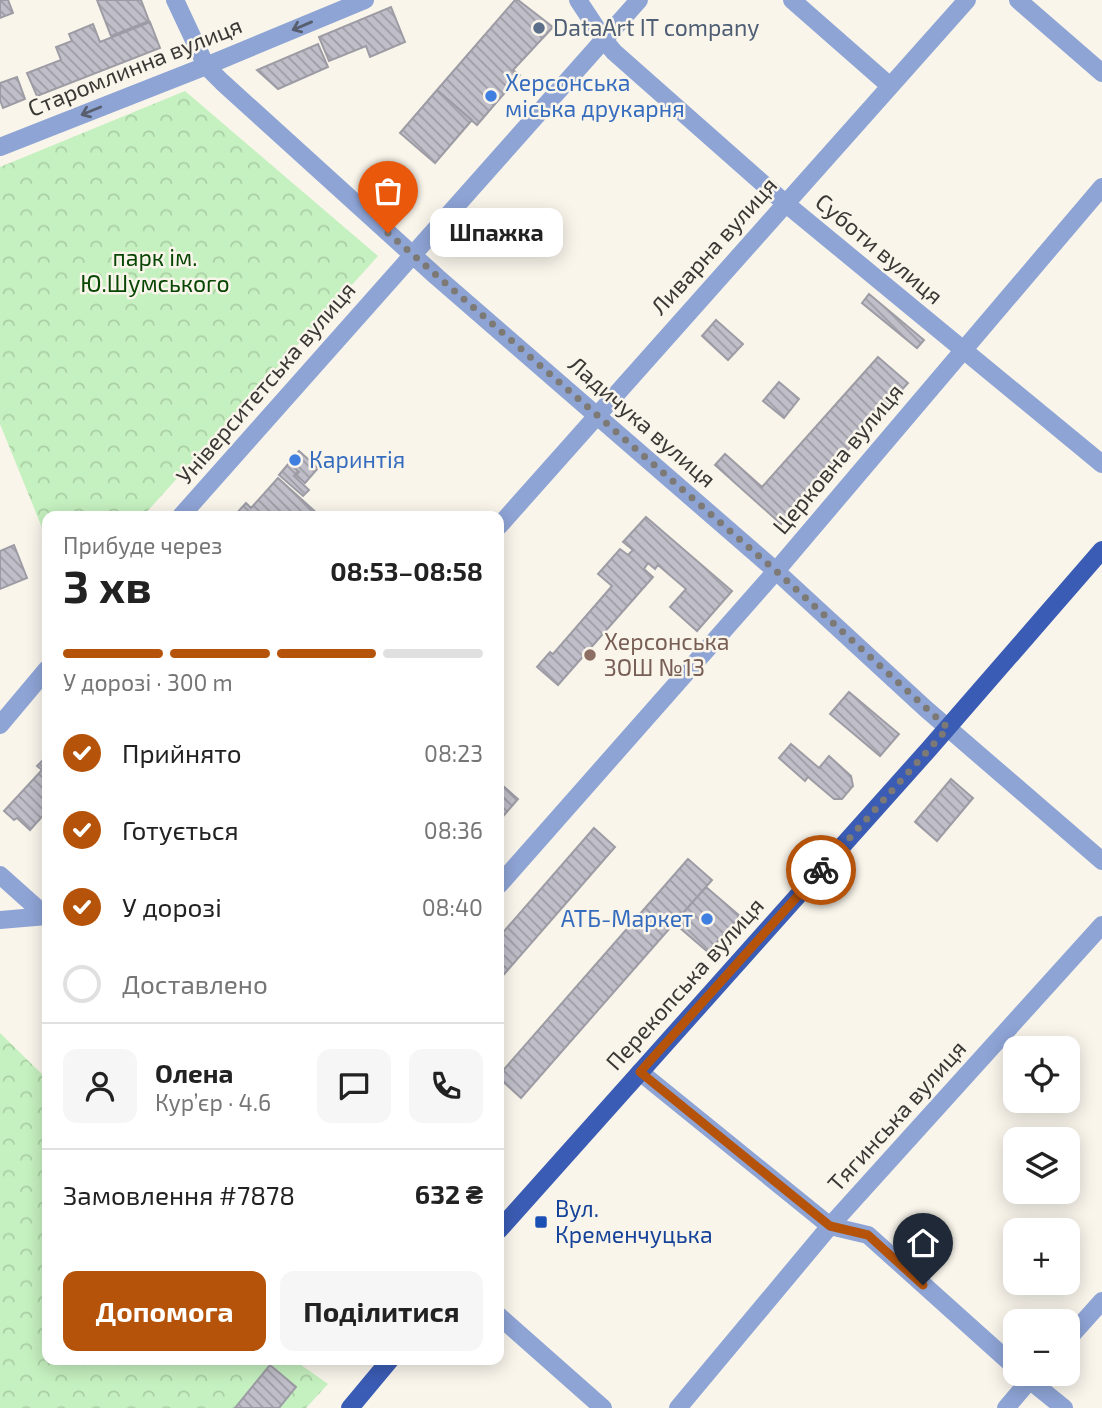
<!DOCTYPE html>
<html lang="uk">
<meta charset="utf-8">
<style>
body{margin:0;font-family:"Exo 2",sans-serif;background:#f6f6f6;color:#222;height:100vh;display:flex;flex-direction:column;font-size:26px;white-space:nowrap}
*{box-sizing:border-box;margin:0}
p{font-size:23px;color:#767676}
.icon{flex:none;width:38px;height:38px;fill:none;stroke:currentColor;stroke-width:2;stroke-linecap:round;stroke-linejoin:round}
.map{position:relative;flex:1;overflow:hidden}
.side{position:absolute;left:42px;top:511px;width:462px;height:854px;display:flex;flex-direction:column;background:#fff;border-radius:14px;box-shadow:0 4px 18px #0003}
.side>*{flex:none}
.buttons{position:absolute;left:1003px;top:1036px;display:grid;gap:14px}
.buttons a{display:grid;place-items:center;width:77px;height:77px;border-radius:14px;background:#fff;box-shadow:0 4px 18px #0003;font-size:35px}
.pin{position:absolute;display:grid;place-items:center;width:60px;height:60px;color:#fff;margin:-72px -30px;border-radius:50% 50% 50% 0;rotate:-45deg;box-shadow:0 0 7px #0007}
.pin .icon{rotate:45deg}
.courier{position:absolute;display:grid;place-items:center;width:70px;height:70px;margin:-35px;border:5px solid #b45309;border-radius:50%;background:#fff;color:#222;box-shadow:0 2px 9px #0007}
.bubble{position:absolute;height:49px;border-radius:14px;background:#fff;box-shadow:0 4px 18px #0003;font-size:23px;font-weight:700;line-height:49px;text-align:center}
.overview em{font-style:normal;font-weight:700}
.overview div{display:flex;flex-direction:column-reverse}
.overview{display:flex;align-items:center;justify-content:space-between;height:119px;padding:0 21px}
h1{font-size:46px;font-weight:700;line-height:52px}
.bar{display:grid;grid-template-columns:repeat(4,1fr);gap:10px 7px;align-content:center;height:84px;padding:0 21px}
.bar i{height:9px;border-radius:5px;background:#e0e0e0}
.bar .selected{background:#b45309}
.bar p{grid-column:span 4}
.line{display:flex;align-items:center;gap:18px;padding:0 21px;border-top:2px solid #e0e0e0}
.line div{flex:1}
.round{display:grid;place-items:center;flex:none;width:74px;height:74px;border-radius:14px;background:#f6f6f6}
ol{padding:0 21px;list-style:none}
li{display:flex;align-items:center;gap:21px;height:77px}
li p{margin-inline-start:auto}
li .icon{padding:7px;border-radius:50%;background:#b45309;color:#fff;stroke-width:4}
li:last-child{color:#767676}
li i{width:38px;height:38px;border:4px solid #e0e0e0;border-radius:50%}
.cta{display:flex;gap:14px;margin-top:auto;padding:14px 21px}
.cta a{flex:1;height:80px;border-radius:14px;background:#b45309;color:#fff;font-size:28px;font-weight:700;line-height:80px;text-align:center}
.cta a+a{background:#f6f6f6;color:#222}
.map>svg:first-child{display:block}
.forest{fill:url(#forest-crowns)}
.building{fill:url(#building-back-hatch);stroke:#9d9ca5;stroke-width:2}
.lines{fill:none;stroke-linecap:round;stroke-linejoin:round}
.minor{stroke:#8ea4d5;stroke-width:18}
.major{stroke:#3b5cb4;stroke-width:18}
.oneway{stroke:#575e6d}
.done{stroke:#7d7a75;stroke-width:7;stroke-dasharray:0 12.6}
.route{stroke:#b45309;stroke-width:9}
.service-dot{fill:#5c6f8a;stroke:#f9f5eb;stroke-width:2.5}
.shop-dot{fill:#3f7fe0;stroke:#f9f5eb;stroke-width:2.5}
.education-dot{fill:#8d6e63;stroke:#f9f5eb;stroke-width:2.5}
.transit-dot{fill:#1a4fb4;stroke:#f9f5eb;stroke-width:2.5}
.labels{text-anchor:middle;stroke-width:5;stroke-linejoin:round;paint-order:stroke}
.service-label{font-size:23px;fill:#4e5e75;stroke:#f9f5eb;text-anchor:start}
.street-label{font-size:23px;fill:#3a3835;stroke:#f9f5eb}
.shop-label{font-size:23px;fill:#366cbe;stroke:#f9f5eb;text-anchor:start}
.park-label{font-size:23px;fill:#084604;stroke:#f9f5eb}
.education-label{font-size:23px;fill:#785e54;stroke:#f9f5eb;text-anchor:start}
.transit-label{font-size:23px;fill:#164399;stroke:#f9f5eb;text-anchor:start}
</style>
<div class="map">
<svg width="1102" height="1408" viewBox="0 0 1102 1408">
<defs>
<pattern id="forest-crowns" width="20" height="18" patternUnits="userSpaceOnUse" patternTransform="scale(1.75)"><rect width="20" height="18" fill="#c5f0bf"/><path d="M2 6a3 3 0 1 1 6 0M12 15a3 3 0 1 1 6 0" fill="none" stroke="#aacfa5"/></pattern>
<pattern id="building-back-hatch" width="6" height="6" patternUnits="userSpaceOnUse" patternTransform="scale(1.75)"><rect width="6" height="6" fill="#c0bec8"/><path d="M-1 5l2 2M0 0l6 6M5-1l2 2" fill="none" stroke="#9d9ba3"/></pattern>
</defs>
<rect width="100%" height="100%" fill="#f9f5eb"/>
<path class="forest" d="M185,91L378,256L143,516H47V540L0,424V167Z
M0,1033L47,1079V1360H294L328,1384L306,1408H0Z"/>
<path class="building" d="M0,0H8L13,13L0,18Z
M97,0H141L149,21L111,36Z
M515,0H518L553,27L513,70L520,75L477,125L437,90Z
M391,7L405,42L370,57L366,46L329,61L319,37Z
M150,22L160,48L37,96L27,73L61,60L56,47L72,41L69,34L93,24L100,42Z
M318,44L328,67L278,89L257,70Z
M17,77L25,99L3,108L0,100V83Z
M437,90L472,120L435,163L400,133Z
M869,294L924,340L917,348L862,303Z
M716,320L743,344L728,360L702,336Z
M878,357L908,383L781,524L715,465L725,454L762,487Z
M779,382L799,399L784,418L763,401Z
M299,451L318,468L305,483L296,475L299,472L289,462Z
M289,463L298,471L294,476L309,490L303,496L279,475Z
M278,478L320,516H234L246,503L251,508Z
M646,517L732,591L697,631L670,607L686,589L658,565L655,569L648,563L644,569L653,577L558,685L537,667L550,652L553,654L612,586L598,574L620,549L628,555L633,550L623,542Z
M14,545L27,578L0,589V551Z
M849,692L899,734L880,756L830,714Z
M791,744L819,768L829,756L851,776L853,786L842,799H834L808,777L805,781L779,758Z
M45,758L47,761V811L30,830L17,818L14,820L4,811L42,770L37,766Z
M951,779L973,798L937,841L915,822Z
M502,785L518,799L499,821V788Z
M594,828L615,847L499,980V937Z
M688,859L712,880L521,1098L499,1078V1075Z
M706,887L740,916L708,952L674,923Z
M270,1365L296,1387L279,1408H235Z"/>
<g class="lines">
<path class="minor" d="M175,0L206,66L222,82L437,277L776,571L926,709L1102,861
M578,0L605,41L614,52L785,203L1102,464
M792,0L890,86
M1018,0L1102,73
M0,147L206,66L365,0
M181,516L639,0
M499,526L967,0
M0,725L47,669
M0,875L47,917
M499,885L776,571L1102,187
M0,920L47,916
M640,1072L830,1226L868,1235L1015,1367
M499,1316L603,1408
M1068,1339L1102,1301
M1022,1374L1064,1408
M678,1408L830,1226L1102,925
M1006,1408L1035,1374"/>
<path class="major" d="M499,1230L929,749L1102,550
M350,1408L390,1360"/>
</g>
<defs><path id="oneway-shaft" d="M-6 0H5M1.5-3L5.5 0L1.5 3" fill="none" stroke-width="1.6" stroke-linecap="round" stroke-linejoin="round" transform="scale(1.75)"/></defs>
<g class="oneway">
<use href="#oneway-shaft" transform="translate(302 26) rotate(157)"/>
<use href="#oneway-shaft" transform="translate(91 111) rotate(158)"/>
</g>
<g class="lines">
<path class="done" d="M388,233L776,571L948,728L821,870"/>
<path class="route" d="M821,870L640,1072L830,1226L868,1235L923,1285"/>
</g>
<circle class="service-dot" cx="539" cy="28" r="7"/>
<g class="shop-dot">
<circle cx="491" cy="96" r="7"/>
<circle cx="295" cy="460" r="7"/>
<circle cx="707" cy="919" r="7"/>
</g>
<circle class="education-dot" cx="590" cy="655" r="7"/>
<rect class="transit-dot" x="534" y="1215" width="14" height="14" rx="3.5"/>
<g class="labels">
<g class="service-label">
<text x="553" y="36">DataArt IT company</text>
</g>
<g class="street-label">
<text transform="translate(135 67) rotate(-22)" y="8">Старомлинна вулиця</text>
<text transform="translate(714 246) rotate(-48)" y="8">Ливарна вулиця</text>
<text transform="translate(879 249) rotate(40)" y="8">Суботи вулиця</text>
<text transform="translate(266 383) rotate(-49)" y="8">Університетська вулиця</text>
<text transform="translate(642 422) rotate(41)" y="8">Ладичука вулиця</text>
<text transform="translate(838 459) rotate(-50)" y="8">Церковна вулиця</text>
<text transform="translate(685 984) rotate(-48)" y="8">Перекопська вулиця</text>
<text transform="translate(897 1116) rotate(-48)" y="8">Тягинська вулиця</text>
</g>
<g class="shop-label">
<text x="505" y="91">Херсонська<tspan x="505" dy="26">міська друкарня</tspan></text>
<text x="309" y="468">Каринтія</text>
<text x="693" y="927" text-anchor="end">АТБ-Маркет</text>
</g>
<g class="park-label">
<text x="155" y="266">парк ім.<tspan x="155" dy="26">Ю.Шумського</tspan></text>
</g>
<g class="education-label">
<text x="604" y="650">Херсонська<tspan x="604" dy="26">ЗОШ №13</tspan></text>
</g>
<g class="transit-label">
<text x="555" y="1217">Вул.<tspan x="555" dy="26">Кременчуцька</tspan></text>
</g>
</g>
</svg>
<div class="buttons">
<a><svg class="icon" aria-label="locate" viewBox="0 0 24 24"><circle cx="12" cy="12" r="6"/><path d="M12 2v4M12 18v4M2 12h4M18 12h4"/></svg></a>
<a><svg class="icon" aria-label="layers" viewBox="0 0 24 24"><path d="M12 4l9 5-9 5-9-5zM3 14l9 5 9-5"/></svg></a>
<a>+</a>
<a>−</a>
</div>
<div class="pin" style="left:388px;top:233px;background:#ea580c"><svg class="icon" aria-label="bag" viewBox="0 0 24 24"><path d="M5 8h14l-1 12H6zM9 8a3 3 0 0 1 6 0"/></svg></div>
<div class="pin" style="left:923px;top:1285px;background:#1f2937"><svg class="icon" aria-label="home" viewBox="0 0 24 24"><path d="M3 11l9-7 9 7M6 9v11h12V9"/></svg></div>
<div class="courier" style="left:821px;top:870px"><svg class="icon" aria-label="bike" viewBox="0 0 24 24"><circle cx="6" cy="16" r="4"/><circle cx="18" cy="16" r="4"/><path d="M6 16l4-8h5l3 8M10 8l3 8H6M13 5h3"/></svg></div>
<div class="bubble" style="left:430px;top:208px;width:133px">Шпажка</div>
<section class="side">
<div class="overview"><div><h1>3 хв</h1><p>Прибуде через</p></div><em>08:53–08:58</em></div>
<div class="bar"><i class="selected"></i><i class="selected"></i><i class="selected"></i><i></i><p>У дорозі · 300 m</p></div>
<ol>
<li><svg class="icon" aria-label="check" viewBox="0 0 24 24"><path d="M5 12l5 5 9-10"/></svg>Прийнято<p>08:23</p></li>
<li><svg class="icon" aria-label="check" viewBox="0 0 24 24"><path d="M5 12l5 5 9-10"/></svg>Готується<p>08:36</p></li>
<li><svg class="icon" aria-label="check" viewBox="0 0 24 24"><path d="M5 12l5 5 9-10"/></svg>У дорозі<p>08:40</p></li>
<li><i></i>Доставлено</li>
</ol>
<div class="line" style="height:126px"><a class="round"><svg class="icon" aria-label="person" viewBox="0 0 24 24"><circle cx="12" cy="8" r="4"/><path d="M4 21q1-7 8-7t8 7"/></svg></a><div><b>Олена</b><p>Кур’єр · 4.6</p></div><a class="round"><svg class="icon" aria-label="chat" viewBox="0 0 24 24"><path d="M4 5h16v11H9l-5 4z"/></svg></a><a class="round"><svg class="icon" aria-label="phone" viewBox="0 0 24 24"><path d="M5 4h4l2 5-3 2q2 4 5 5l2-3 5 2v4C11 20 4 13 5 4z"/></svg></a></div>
<div class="line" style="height:91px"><div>Замовлення #7878</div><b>632 ₴</b></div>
<div class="cta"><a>Допомога</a><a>Поділитися</a></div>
</section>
</div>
